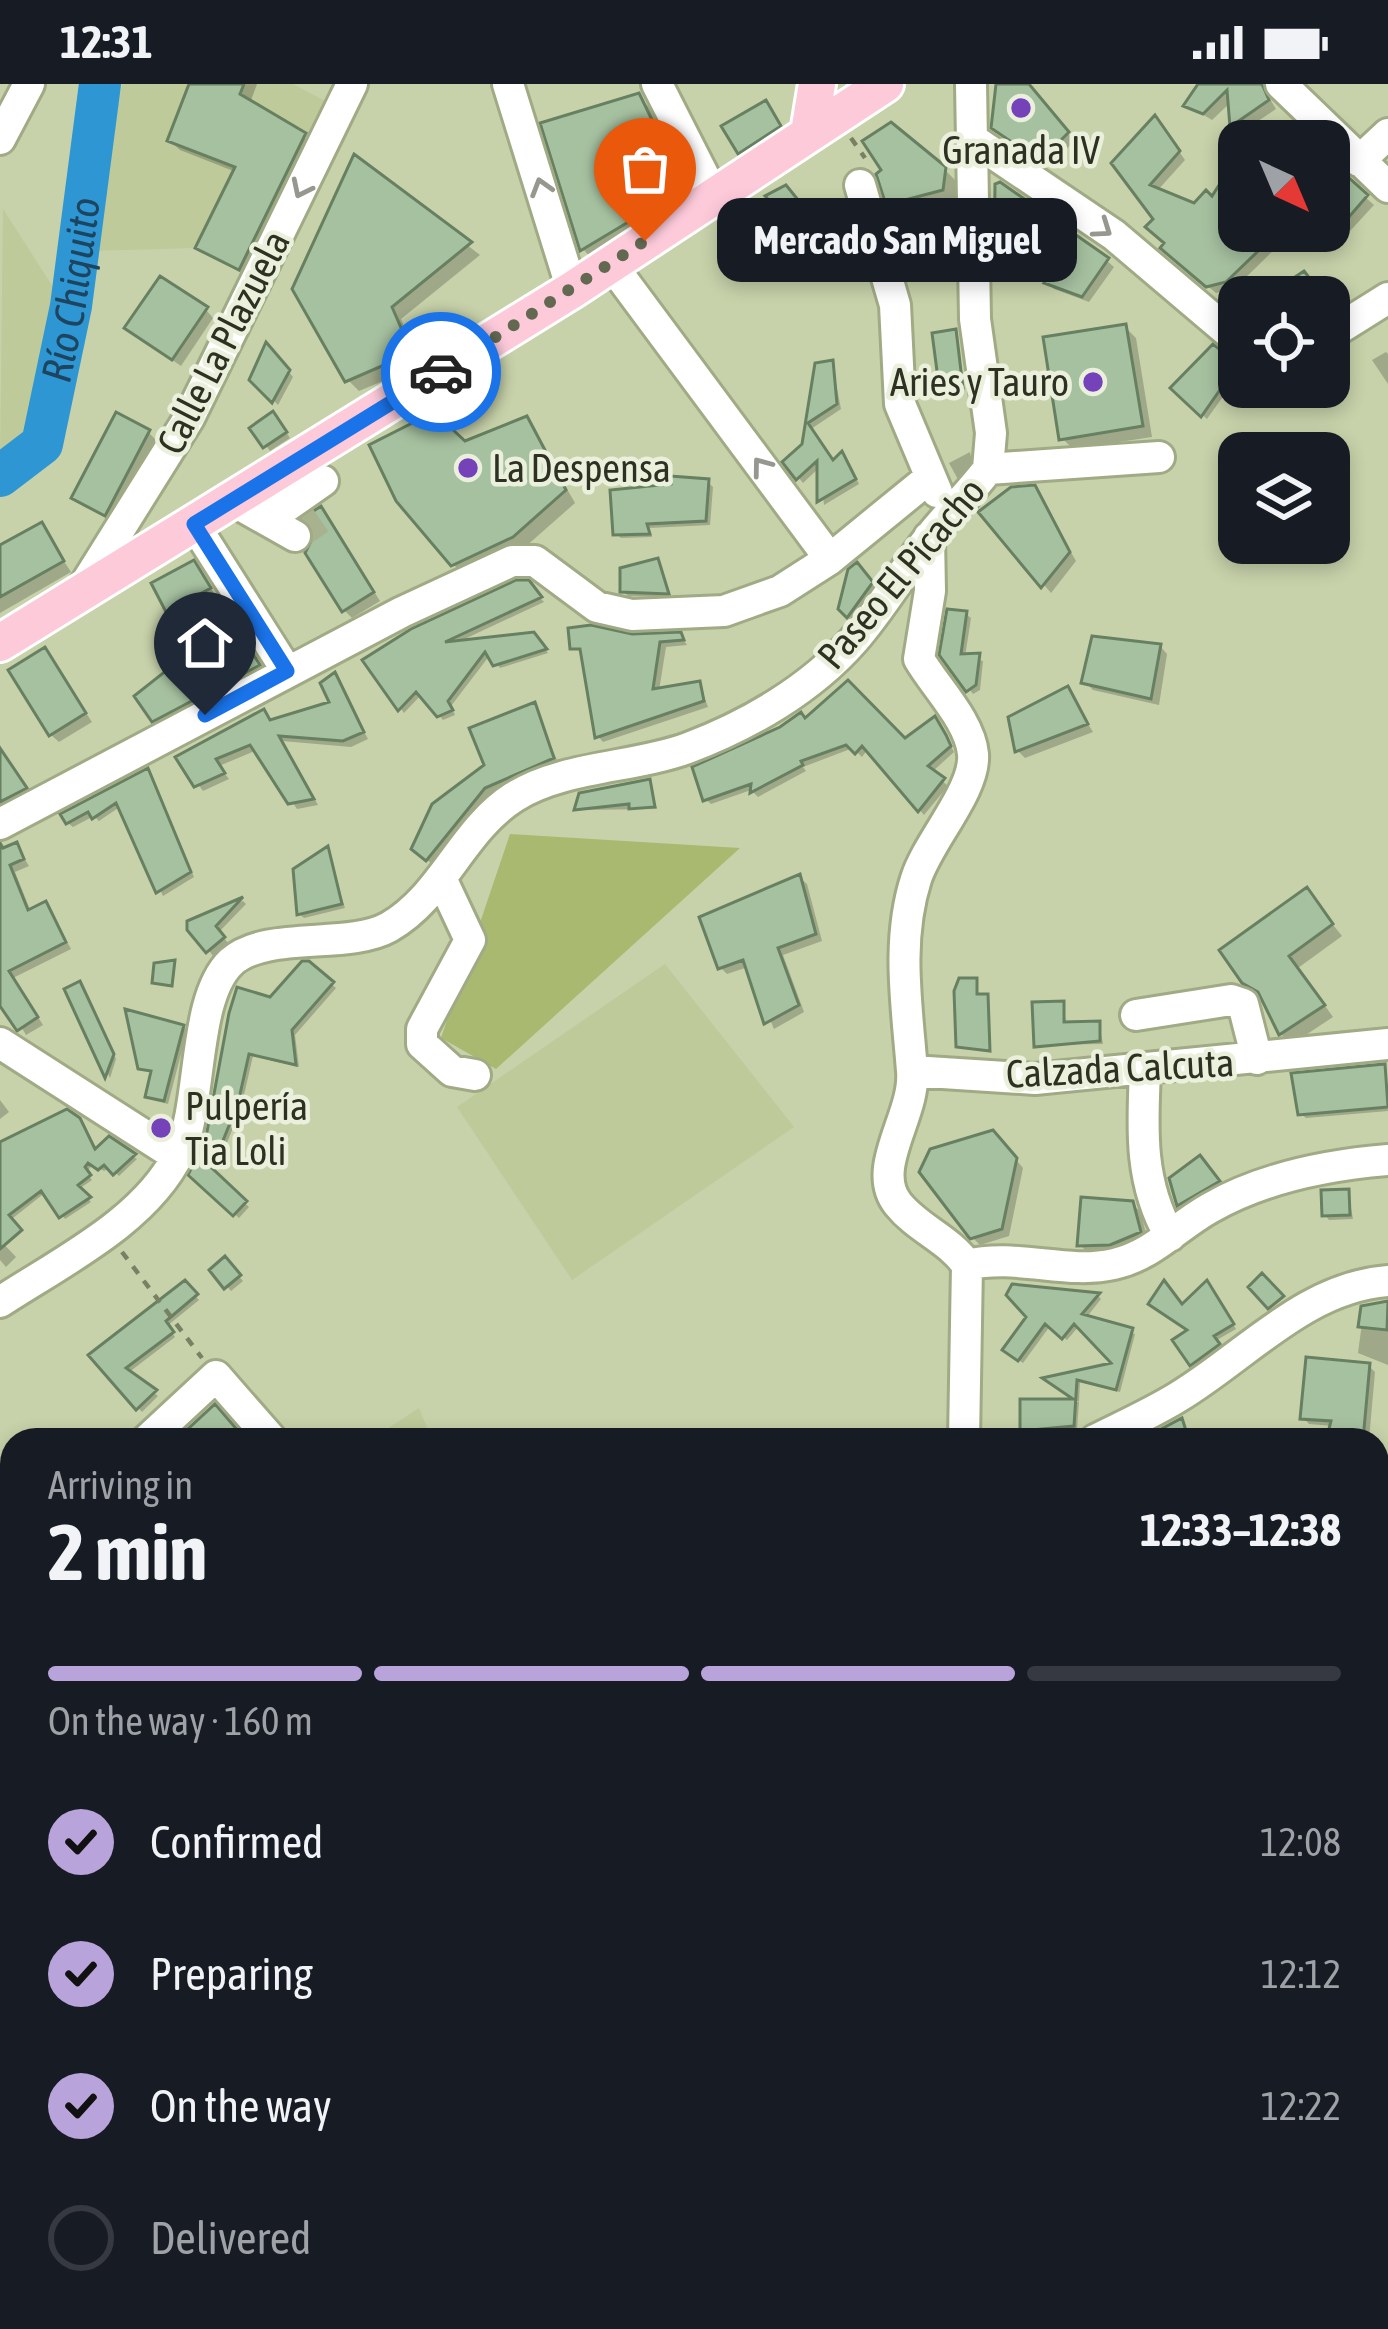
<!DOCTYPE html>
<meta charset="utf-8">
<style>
body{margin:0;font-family:"Asap Condensed",sans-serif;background:#242831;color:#f1f3f6;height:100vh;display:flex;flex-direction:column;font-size:45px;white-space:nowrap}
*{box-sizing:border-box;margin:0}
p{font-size:39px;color:#9ea1a6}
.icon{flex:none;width:66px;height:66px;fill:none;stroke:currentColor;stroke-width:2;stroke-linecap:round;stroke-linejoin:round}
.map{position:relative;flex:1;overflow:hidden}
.details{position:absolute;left:0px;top:1344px;width:1389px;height:903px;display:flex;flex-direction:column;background:#171b24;border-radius:36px 36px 0 0;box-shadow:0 6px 18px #0003}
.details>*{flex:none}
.needle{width:78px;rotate:136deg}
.tools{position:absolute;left:1218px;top:36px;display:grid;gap:24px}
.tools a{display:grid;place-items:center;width:132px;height:132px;border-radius:24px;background:#171b24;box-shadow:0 6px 18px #0003;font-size:60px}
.pin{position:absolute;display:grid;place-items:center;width:102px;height:102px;color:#fff;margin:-123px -51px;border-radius:50% 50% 50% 0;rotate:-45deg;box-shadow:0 0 12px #0007}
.pin .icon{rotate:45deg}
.courier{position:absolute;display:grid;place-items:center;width:120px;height:120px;margin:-60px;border:9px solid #1a73e8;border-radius:50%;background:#fff;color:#222;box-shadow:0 3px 15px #0007}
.bubble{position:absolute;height:84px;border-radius:24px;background:#171b24;box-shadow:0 6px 18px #0003;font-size:39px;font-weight:700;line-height:84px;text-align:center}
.head em{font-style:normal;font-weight:700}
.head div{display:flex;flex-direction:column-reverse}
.head{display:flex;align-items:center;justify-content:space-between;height:204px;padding:0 48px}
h1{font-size:78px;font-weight:700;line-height:90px}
.bar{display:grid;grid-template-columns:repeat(4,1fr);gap:18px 12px;align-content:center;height:144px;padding:0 48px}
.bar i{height:15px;border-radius:9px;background:#363941}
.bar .on{background:#b9a3db}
.bar p{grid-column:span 4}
ol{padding:0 48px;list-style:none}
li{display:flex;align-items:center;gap:36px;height:132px}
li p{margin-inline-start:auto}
li .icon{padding:12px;border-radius:50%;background:#b9a3db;color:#111;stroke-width:4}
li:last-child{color:#9ea1a6}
li i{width:66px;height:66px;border:6px solid #363941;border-radius:50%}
.status{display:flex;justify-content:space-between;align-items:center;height:84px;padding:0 60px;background:#171b24;direction:ltr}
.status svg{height:33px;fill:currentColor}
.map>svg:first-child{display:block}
.built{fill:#beca9a}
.green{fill:#a9ba70}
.shadow{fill:#0003}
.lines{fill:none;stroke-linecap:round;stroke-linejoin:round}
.river{stroke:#2e96d3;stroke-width:42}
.building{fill:#a6c1a0;stroke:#678061;stroke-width:3}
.minor-tunnel{stroke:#a8b28f;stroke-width:30;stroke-dasharray:30 15;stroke-linecap:butt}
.minor-casing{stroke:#a0aa84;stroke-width:36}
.major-casing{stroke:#fff;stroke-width:42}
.path{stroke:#798165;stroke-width:4.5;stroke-dasharray:9 9;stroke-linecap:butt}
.minor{stroke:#fff;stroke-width:30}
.major{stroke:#fdcada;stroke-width:36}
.oneway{stroke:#969890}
.done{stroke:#636951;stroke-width:12;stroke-dasharray:0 21.6}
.route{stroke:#1a73e8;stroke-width:15}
.poi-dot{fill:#7542b9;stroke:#eaf0dc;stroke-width:4.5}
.labels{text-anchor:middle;stroke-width:9;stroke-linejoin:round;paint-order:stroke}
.poi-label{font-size:39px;fill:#2d3121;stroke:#eaf0dc;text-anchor:start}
.street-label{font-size:39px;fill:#2d3121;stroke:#eaf0dc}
.water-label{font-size:42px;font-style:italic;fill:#1d455f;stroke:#eaf0dc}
</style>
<div class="status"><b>12:31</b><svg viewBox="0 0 49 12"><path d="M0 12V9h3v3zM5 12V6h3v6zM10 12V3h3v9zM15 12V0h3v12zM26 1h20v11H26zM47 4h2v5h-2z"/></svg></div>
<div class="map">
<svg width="1388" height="2245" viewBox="0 0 1388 2245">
<rect width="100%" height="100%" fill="#c7d2aa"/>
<path class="built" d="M122,0H293L327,18L311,52L264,25L195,164L91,167Z
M3,125L62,217L32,353L0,378Z
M665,880L794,1043L572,1196L457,1023Z
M419,1324L432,1356H370Z"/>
<path class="green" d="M510,750L740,764L496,985L441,954Z"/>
<path class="shadow" d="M192,0H257L250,19L314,61L250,194L198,164L236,88L180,66L170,57Z
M1000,0H1026L1074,57L1051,81L998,46Z
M1202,0H1261L1276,25L1240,49L1233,42L1231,18L1212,36L1187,21Z
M638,12L649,23L692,117L593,176L583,165Z
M770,25L783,47L745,73L740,68Z
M1161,42L1185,76L1157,107L1194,123L1213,117L1239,76V147H1329V81L1374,121L1339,159L1275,151L1281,159L1234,205L1216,209L1171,171L1157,135L1114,79Z
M355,75L480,171L401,235L421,281L359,307L348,296Z
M944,85L961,102L958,122L905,136L889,119L884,86Z
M1107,177L1114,183L1089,218L1054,205L1048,199L1052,195L1004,192L997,185Z
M206,226L213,234L181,282L136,251Z
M1125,243L1136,254L1152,353L1073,365L1062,354Z
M955,249L965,307L946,312L942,309Z
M267,263L293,293L278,321L253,295Z
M1386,268L1388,270V300L1372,276Z
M832,279L841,325L811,345L834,379L842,371L847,375L859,400L824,421L820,383L803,399L786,378L805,362L817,281Z
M1236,282L1239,290L1207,335L1174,304Z
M527,335L575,419L524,464L464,491L453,480L465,361Z
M278,336L290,354L270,367L254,345Z
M148,348L156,356L113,437L83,422L75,414Z
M970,368L973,383L960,399L949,379Z
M708,398L713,403L710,441L649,444L652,453L621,454L616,450L675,402Z
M1034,404L1076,477L1051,509L982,428Z
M328,434L380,517L352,534L344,526Z
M41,442L71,488L0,529V465Z
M657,478L671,513L628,512L623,507Z
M857,482L876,505L853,536L841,524Z
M198,485L214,509L173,531L168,526Z
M527,500L544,518L456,559L538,556L548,569L500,584L490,571L451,622L455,631L443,636L422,610L404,629L366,577Z
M966,530L971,534L965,573L983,577L980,606L973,610L943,570Z
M572,547L680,551L687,561L666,563L659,607L699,600L708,623L603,658L598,652L584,569L573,563Z
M238,549L262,586L159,641L154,636L172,586L181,600Z
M1160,562L1167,570L1159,621L1093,606L1085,598Z
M45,567L92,638L59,658L51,651Z
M334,592L368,655L351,663L282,657L318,721L297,725L257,666L219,682L229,695L203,707L179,674L263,628L272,639L333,620Z
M1067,606L1093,648L1025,674L1018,667Z
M534,621L559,681L492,710L434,781L421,772Z
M806,637L905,658L940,641L954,668L932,688L948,702L924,731L868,665L862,673L853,664L803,683L806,687L758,713L751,706L711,720L706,715Z
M0,666L31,710L0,727Z
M151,692L194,793L163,812L121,722L99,737L94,732L73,743L68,739Z
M649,698L657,725L577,726Z
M16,761L29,782L15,788L31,828L46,820L71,865L13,894L43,941L26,951L0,907V768Z
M327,765L345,824L304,834L299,830Z
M800,794L807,800L822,857L783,871L804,928L774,945L748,883L727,890L720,883Z
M1306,807L1342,852L1298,884L1333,933L1292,960L1281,950L1273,912Z
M243,817L246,820L219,848L228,859L213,872L190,839Z
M308,880L336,904L295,951L299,983L253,972L241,1024L214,1091L249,1123L239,1134L192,1091L271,916Z
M83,905L116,975L110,994L68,906Z
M1062,920L1067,941L1099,940L1103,960L1037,961Z
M183,943L187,947L168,1020L152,1016L148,1012Z
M1384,983L1388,1027L1306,1034L1301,1030Z
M0,1016L9,1028L0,1035Z
M109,1056L137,1075L119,1092L110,1083L104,1087L93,1080L86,1089L92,1096L79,1105L91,1118L65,1135L46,1108L8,1138L0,1129V1061L96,1068Z
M1001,1058L1023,1084L1009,1152L980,1161L972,1153Z
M1204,1079L1222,1103L1184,1125L1172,1096Z
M1348,1108L1353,1135L1329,1136L1325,1131Z
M1132,1120L1141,1128L1147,1155L1104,1170L1088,1169L1080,1161Z
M0,1156L16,1173L6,1183L0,1176Z
M225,1176L243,1197L231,1207L213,1186Z
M184,1200L199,1216L167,1242L175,1253L128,1289L158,1312L142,1328L93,1272Z
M1013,1203L1098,1212L1101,1215L1086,1234L1135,1250L1120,1308L1080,1298L1079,1318L1048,1296L1117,1281L1079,1242L1067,1256L1050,1242L1023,1279L1010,1270L1030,1232Z
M1211,1204L1236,1245L1215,1257L1221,1265L1196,1283L1182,1224Z
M1388,1219V1281L1358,1269L1364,1224Z
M1369,1282L1375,1288L1369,1356H1329L1333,1342L1309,1340L1303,1333Z
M1023,1318H1079L1077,1345L1027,1350Z
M77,1348L92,1356H69Z
M1377,1372L1388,1374V1430L1377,1424Z
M1377,1514L1388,1517L1386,1611L1377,1608Z
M12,1600V1629L1,1606Z
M12,1976V2018L0,2010Z"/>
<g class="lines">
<path class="river" id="s1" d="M0,392L42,360L71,222L100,0"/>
</g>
<path class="building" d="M189,0H244L240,10L306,49L239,186L195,164L235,83L167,57Z
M996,0H1029L1069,48L1040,77L991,44Z
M1198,0H1262L1269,16L1230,43L1227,6L1203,30L1183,22Z
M639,9L685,104L580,167L540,39Z
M766,16L781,42L738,70L721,42Z
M1155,31L1180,67L1150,101L1194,119L1206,106L1212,112L1239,70V147H1279L1226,198L1206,203L1160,164L1164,159L1145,143L1153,135L1111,79Z
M891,38L946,83L943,106L886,121L876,90L881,86L862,57Z
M354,70L472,158L392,223L412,269L345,298L292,205Z
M1329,76L1368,111L1329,156Z
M1000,98L1109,174L1082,213L1044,199L1052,189L994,187L995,100Z
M786,101L848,178L837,187L765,112Z
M1304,187L1324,213H1265Z
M160,192L208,223L172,276L124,244Z
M1126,240L1143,342L1059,356L1043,253Z
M956,245L963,304L940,310L932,249Z
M266,258L290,286L272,319L249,296Z
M1213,260L1238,280L1201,333L1170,304Z
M833,276L837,320L808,339L833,376L842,367L856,395L817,418V377L796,396L782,378L802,360L815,279Z
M273,327L287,348L263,364L249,344Z
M116,328L150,346L105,432L71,414Z
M434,328L465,357L527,332L566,406L513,453L451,482L396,417L369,361Z
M670,392L709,395L706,437L647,440L650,450L613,451L610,406L671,400Z
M1035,401L1070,468L1041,504L978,428L1011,403Z
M321,422L374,508L342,528L305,469L314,451L303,434Z
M42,438L64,477L0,513V461Z
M658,474L669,510L620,508V484Z
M194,476L211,504L166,528L151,499Z
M857,478L873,498L847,534L838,525L848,485Z
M516,496H529L542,513L445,558L534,548L547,565L493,582L485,568L448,617L453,626L437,633L416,608L398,627L362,576L411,545Z
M947,525L967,527L961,570L980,569L976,601L966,608L939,571Z
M234,540L260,581L152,638L134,612L172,582L180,598Z
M591,541L632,550L681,548L684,556L660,558L653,605L700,597L704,617L595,654L580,565H570L568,544Z
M1092,552L1161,560L1151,615L1081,599Z
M45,563L86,629L49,652L8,586Z
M335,588L364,648L343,657L279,652L314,715L288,720L250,661L216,675L225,689L194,703L175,673L264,625L270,636L329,618L320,599Z
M848,596L905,654L935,632L946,651L951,662L928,682L945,694L918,728L862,662L855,670L846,661L801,677L803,681L750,709L751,700L703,717L692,683L780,643L801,628L805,634Z
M1068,602L1088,640L1015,668L1008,633Z
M535,618L554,674L485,704L426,777L411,765L432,720L484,681L469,644Z
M0,664L27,704L0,718Z
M148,684L191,788L156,809L116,719L92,735L88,728L66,740L60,730Z
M650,695L655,723L629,725V720L574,726L579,709Z
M17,758L24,775L10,781L28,826L46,817L66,858L9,887L38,933L17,947L0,922V759L3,764Z
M328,762L342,820L297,831L293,785Z
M800,790L816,850L778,864L799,921L764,940L743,876L718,885L699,833Z
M1307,803L1333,840L1289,872L1325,921L1279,951L1258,908L1242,899L1219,866Z
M243,813L216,842L225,853L206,869L187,846V837Z
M175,876L172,902L152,899L154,879Z
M302,877H309L334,898L292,946L296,981L249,970L238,1019L212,1084L247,1117L233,1132L188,1091L206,1053L229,929L237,903L270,913Z
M959,894H977V910H988L990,967L956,963L954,907Z
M80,897L114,970L105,994L64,905Z
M1064,917V938L1100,937V957L1034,963L1032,918Z
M125,925L184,941L164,1017L145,1013L151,987L138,985Z
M1385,980L1388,1023L1298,1031L1291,989Z
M67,1025L80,1034L95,1065L109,1052L136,1070L113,1091L104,1081L98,1086L88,1079L85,1083L91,1091L78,1101L91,1113L59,1134L41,1107L9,1131L22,1146L0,1165V1058Z
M993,1046L1017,1074L1002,1145L970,1155L919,1088L930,1065Z
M1200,1071L1220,1097L1177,1122L1169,1094Z
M1349,1105L1350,1131L1322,1132L1321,1106Z
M1081,1113L1133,1117L1141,1148L1110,1161L1077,1162Z
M225,1172L241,1191L224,1205L209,1186Z
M1262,1189L1284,1212L1268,1225L1248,1203Z
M185,1196L198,1210L166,1237L174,1248L126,1284L157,1306L136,1326L88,1271Z
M1164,1196L1182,1220L1207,1196L1234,1240L1214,1252L1220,1260L1190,1282L1172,1256L1187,1246L1148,1220Z
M1012,1200L1100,1209L1082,1230L1133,1244L1116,1306L1077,1296L1074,1342L1020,1347V1315H1073L1042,1294L1111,1279L1074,1240L1062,1255L1045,1240L1018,1277L1002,1266L1026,1233L1006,1211Z
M1388,1217L1387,1246L1358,1243L1361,1222Z
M1306,1273L1370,1279L1363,1356H1326L1331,1337L1300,1335Z
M215,1320L246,1356H176Z
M1182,1334L1189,1356H1154L1152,1350Z"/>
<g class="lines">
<path class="minor-tunnel" d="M295,452L326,431"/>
<g class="minor-casing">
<path id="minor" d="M508,0L572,206
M657,0L713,110
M1281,0L1388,103
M0,55L29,0
M972,55L1114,151L1239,257
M1359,77L1388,50
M860,101L895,221L900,320L937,408
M611,180L830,475
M1329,251L1388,214
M988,385L1159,373
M233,417L295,452
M267,436L323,397
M194,440L287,587
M929,453L930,507L919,575C936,604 970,637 973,670C976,706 928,757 916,795C896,857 907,922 912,987L1035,995L1388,960
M81,507L189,334L352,0
M0,740L402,528L512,477H535L597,523L632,531L724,527L780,507L830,475L928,395
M441,794L470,856L422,945V960L452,987L475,991
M1136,931L1231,916L1243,920L1257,975
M0,959L178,1073
M912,987C916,1031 869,1084 898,1120C918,1145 949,1155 967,1181L964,1356
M1145,988C1142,1047 1140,1100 1170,1152
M967,1181C1017,1169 1066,1191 1114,1180C1153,1171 1176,1143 1210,1124C1264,1093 1327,1081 1388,1076
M0,1218C61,1178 146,1137 179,1069C203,1021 192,915 231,878C266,846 348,866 389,843C443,812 462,746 514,713C563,682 634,684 688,664C749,641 811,605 854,556C882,524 903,487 929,454C948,430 970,409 988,385L991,349L975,235L971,0
M147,1356L216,1292L272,1356
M1095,1356C1123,1342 1152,1329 1178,1313C1246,1272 1305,1203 1388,1197
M1377,1449L1388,1451
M0,1496L12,1483
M0,1709L12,1702
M1377,1799L1388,1801
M1377,2042L1388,2038
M0,2154L12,2150
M1377,2197L1388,2181
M110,2235L115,2245
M1367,2235L1368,2245
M281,2245L282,2235
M637,2245L643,2235
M897,2245L905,2235
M945,2245L948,2242
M1245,2245L1252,2235"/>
</g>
<g class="major-casing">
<path id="major" d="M809,49L817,0
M0,559L572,206L885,0"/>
</g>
<path class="path" d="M851,54L865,74
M122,1168L202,1274"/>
<use href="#minor" class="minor"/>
<use href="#major" class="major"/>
</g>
<defs><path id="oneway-chevron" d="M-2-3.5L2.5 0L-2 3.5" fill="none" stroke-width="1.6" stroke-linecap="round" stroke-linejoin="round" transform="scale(3)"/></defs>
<g class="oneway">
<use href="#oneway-chevron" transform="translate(541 103) rotate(-107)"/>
<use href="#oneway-chevron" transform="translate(301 105) rotate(116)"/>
<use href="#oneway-chevron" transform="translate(1103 145) rotate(35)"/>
<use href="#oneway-chevron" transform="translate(761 382) rotate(-127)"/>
</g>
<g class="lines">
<path class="done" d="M441,288L645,157"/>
<path class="route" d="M205,631L287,587L194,440L441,288"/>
</g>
<g class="poi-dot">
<circle cx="1021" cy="24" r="12"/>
<circle cx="1093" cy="298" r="12"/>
<circle cx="468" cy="384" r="12"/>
<circle cx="161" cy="1044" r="12"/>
</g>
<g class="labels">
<g class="poi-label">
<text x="1021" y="80" text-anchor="middle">Granada IV</text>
<text x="1069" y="312" text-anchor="end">Aries y Tauro</text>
<text x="492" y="398">La Despensa</text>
<text x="185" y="1036">Pulpería<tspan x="185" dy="45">Tia Loli</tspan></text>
</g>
<g class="street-label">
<text transform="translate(223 258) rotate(-63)" y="14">Calle La Plazuela</text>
<text transform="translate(901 489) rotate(-50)" y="14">Paseo El Picacho</text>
<text transform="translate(1120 984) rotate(-3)" y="14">Calzada Calcuta</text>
</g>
<g class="water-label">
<text dy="15" stroke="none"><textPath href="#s1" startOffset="210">Río Chiquito</textPath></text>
</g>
</g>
</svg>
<div class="tools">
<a><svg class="needle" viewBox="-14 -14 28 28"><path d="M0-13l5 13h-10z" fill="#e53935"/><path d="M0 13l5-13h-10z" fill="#9ea1a6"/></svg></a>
<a><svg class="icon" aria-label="locate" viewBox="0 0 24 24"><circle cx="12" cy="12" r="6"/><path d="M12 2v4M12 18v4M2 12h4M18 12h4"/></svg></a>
<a><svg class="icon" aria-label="layers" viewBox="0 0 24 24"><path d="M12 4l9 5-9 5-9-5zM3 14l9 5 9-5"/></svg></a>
</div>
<div class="pin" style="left:645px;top:157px;background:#ea580c"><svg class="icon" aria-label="bag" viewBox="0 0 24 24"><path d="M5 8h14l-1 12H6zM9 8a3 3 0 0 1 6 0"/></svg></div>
<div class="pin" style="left:205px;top:631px;background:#1f2937"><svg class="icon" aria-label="home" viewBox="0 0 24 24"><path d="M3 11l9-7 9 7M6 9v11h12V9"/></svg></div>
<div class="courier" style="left:441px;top:288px"><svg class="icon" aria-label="car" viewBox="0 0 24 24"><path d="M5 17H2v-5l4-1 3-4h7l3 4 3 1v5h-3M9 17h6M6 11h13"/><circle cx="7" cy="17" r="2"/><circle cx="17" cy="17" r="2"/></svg></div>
<div class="bubble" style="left:717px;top:114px;width:360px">Mercado San Miguel</div>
<section class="details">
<div class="head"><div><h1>2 min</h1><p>Arriving in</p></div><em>12:33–12:38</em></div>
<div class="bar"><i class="on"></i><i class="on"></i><i class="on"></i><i></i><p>On the way · 160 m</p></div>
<ol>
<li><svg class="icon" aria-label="check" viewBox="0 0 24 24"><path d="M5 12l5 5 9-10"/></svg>Confirmed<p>12:08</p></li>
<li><svg class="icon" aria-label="check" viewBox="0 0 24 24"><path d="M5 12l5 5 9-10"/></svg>Preparing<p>12:12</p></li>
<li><svg class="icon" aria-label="check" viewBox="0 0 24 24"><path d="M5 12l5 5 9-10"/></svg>On the way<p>12:22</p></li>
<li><i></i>Delivered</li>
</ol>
</section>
</div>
